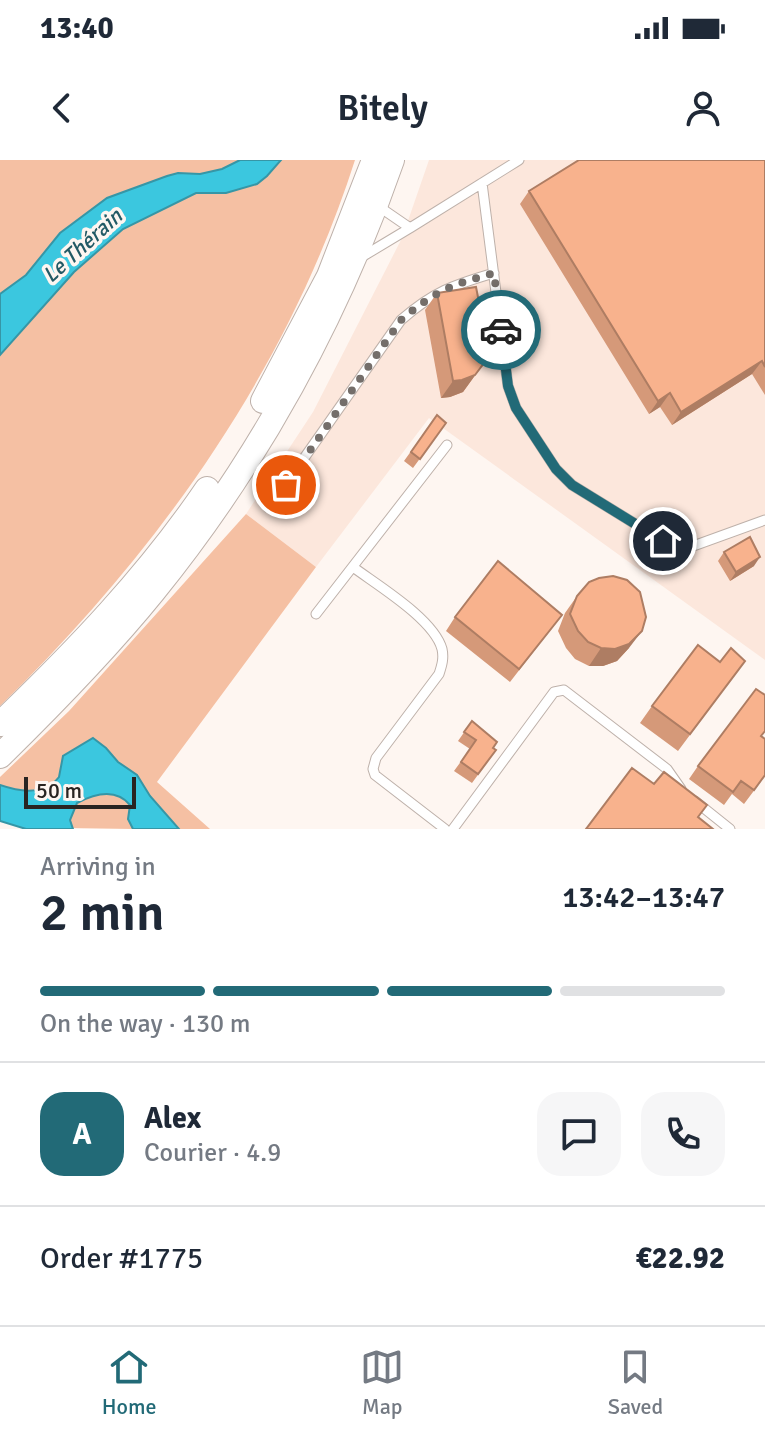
<!DOCTYPE html>
<meta charset="utf-8">
<style>
body{margin:0;font-family:Signika,sans-serif;background:#f6f6f7;color:#1f2937;height:100vh;display:flex;flex-direction:column;font-size:30px;white-space:nowrap}
*{box-sizing:border-box;margin:0}
p{font-size:26px;color:#747a83}
.icon{flex:none;width:44px;height:44px;fill:none;stroke:currentColor;stroke-width:2;stroke-linecap:round;stroke-linejoin:round}
.map{position:relative;height:669px;overflow:hidden}
.side{display:flex;flex-direction:column;background:#fff;flex:1}
.side>*{flex:none}
.scale{position:absolute;left:24px;bottom:20px;width:112px;box-sizing:border-box;padding-left:8px;border:4px solid #292421;border-top:0;font-size:22px;line-height:28px;white-space:nowrap;color:#292421;-webkit-text-stroke:6px #fef6f1;paint-order:stroke}
.pin{position:absolute;display:grid;place-items:center;width:68px;height:68px;color:#fff;margin:-34px;border:4px solid #fff;border-radius:50%;box-shadow:0 2px 8px #0007}
.courier{position:absolute;display:grid;place-items:center;width:80px;height:80px;margin:-40px;border:6px solid #226a77;border-radius:50%;background:#fff;color:#222;box-shadow:0 2px 10px #0007}
.headline em{font-style:normal;font-weight:600}
.headline div{display:flex;flex-direction:column-reverse}
.headline{display:flex;align-items:center;justify-content:space-between;height:136px;padding:0 40px}
h1{font-size:52px;font-weight:600;line-height:60px}
.bar{display:grid;grid-template-columns:repeat(4,1fr);gap:12px 8px;align-content:center;height:96px;padding:0 40px}
.bar i{height:10px;border-radius:6px;background:#e0e1e3}
.bar .on{background:#226a77}
.bar p{grid-column:span 4}
.line{display:flex;align-items:center;gap:20px;padding:0 40px;border-top:2px solid #e0e1e3}
.line div{flex:1}
.round{display:grid;place-items:center;flex:none;width:84px;height:84px;border-radius:24px;background:#f6f6f7}
.status{display:flex;justify-content:space-between;align-items:center;height:56px;padding:0 40px;background:#fff;direction:ltr}
.status svg{height:22px;fill:currentColor}
header{display:flex;justify-content:space-between;align-items:center;height:104px;padding:0 40px;background:#fff;font-size:36px;font-weight:600}
.tabs{display:flex;justify-content:space-around;align-items:center;height:112px;border-top:2px solid #e0e1e3;background:#fff;font-size:22px;color:#747a83}
.tabs a{display:grid;justify-items:center;gap:4px}
.tabs .on{color:#226a77}
.map>svg:first-child{display:block}
.built{fill:#fce7dc}
.green{fill:#f5c0a3}
.water{fill:#3bc7df;stroke:#3696a6;stroke-width:2}
.lines{fill:none;stroke-linecap:round;stroke-linejoin:round}
.service-casing{stroke:#beb1aa;stroke-width:11}
.secondary-casing{stroke:#beb1aa;stroke-width:26}
.service{stroke:#fff;stroke-width:9}
.secondary{stroke:#fff;stroke-width:24}
.wall{fill:#d59979}
.shaded-wall{fill:#ae7d63}
.building{fill:#f8b28d;stroke:#ae7d63;stroke-width:2}
.done{stroke:#746e6a;stroke-width:8;stroke-dasharray:0 14.4}
.route{stroke:#226a77;stroke-width:10}
.labels{text-anchor:middle;stroke-width:7;stroke-linejoin:round;paint-order:stroke}
.water-label{font-size:22px;font-style:italic;fill:#235a65;stroke:#fef6f1}
</style>
<div class="status"><b>13:40</b><svg viewBox="0 0 49 12"><path d="M0 12V9h3v3zM5 12V6h3v6zM10 12V3h3v9zM15 12V0h3v12zM26 1h20v11H26zM47 4h2v5h-2z"/></svg></div>
<header><svg class="icon" aria-label="back" viewBox="0 0 24 24"><path d="M15 5l-7 7 7 7"/></svg>Bitely<svg class="icon" aria-label="person" viewBox="0 0 24 24"><circle cx="12" cy="8" r="4"/><path d="M4 21q1-7 8-7t8 7"/></svg></header>
<div class="map">
<svg width="765" height="669" viewBox="0 0 765 669">
<rect width="100%" height="100%" fill="#fef6f1"/>
<path class="built" d="M429,0H765V500L429,258L316,407L246,354L313,252L402,78Z"/>
<path class="green" d="M0,0H355C287,212 158,392 0,546Z
M246,354L316,407L157,622L210,669H179L150,636L137,615L118,602L106,588L93,578L63,595L59,617C44,636 20,632 0,625V617L69,551Z
M101,633C113,634 123,635 130,645L128,659L133,669L72,668L70,660L77,643Z"/>
<path class="water" d="M240,0H281L267,16L257,24L226,33H196L123,69L74,112L0,195V134L26,115L60,73L107,38L167,16L178,13L200,14L222,9Z
M93,578L106,588L118,602L137,615L150,636L179,669H133L128,659L130,645C116,628 94,634 77,643L70,660L73,669H26L0,661V625C20,632 44,636 59,617L63,596Z"/>
<g class="lines">
<g class="service-casing">
<path id="service" d="M482,23L508,226L516,248L556,309L572,325L663,381L685,389L765,360
M410,68L519,0
M360,98L410,68L378,46
M269,348L401,160C433,132 453,125 494,113
M353,407C377,425 434,459 442,489C444,498 442,505 439,514L376,598L373,609L375,615L445,669
M316,454L447,285
M695,641L730,669
M453,669L554,532L564,530L667,609L681,629"/>
</g>
<g class="secondary-casing">
<path id="secondary" d="M263,241L329,116L374,0
M0,564C75,492 148,416 207,329
M0,596C53,544 106,490 153,432C257,304 338,156 392,0"/>
</g>
<use href="#service" class="service"/>
<use href="#secondary" class="secondary"/>
</g>
<path class="wall" d="M765,0V235L752,214L672,265L660,247L649,254L520,44L529,31Z
M437,133L484,203L463,232L450,237L441,238L425,150Z
M437,255L446,263L413,308L404,301Z
M724,392L754,406L730,421L718,401Z
M577,436L629,488L617,501L603,506H589L575,499L566,488L558,471L565,453Z
M562,455L510,522L446,471L455,457Z
M745,501L678,591L640,563L652,546L720,502Z
M472,561L496,590L472,623L454,611L470,589L458,581Z
M761,576L765,616L744,644L732,634L724,645L689,619L698,606Z"/>
<path class="shaded-wall" d="M762,201L752,214L672,265L681,252Z
M484,203L463,232L450,237L441,238L453,221Z
M670,233L660,247L649,254L658,241Z
M760,397L754,406L730,421L736,412Z
M642,471L629,488L617,501L603,506H589L601,488Z"/>
<path class="building" d="M579,0H765V207L762,201L681,252L670,233L658,241L529,31Z
M476,127L488,188L484,203L475,215L462,220L453,221L437,133Z
M437,255L446,263L420,299L411,292Z
M750,377L760,397L736,412L724,392Z
M498,401L562,455L519,509L455,457Z
M613,416L627,420L640,432L646,457L642,471L629,484L615,489L601,488L588,482L578,471L570,454L577,436L589,422L599,418Z
M698,485L720,502L731,488L745,501L690,574L652,546Z
M756,529L765,535V571L761,576L765,579V615L754,630L741,621L733,632L698,606Z
M472,561L497,582L493,588L496,590L478,614L461,602L476,580L464,572Z
M632,608L654,624L664,612L707,645L698,657L713,669H586Z"/>
<g class="lines">
<path class="done" d="M286,325L401,160C435,131 451,125 494,113L501,170"/>
<path class="route" d="M501,170L508,226L516,248L556,309L572,325L663,381"/>
</g>
<g class="labels">
<g class="water-label">
<text transform="translate(82 85) rotate(-42)" y="8">Le Thérain</text>
</g>
</g>
</svg>
<div class="scale">50 m</div>
<div class="pin" style="left:286px;top:325px;background:#ea580c"><svg class="icon" aria-label="bag" viewBox="0 0 24 24"><path d="M5 8h14l-1 12H6zM9 8a3 3 0 0 1 6 0"/></svg></div>
<div class="pin" style="left:663px;top:381px;background:#1f2937"><svg class="icon" aria-label="home" viewBox="0 0 24 24"><path d="M3 11l9-7 9 7M6 9v11h12V9"/></svg></div>
<div class="courier" style="left:501px;top:170px"><svg class="icon" aria-label="car" viewBox="0 0 24 24"><path d="M5 17H2v-5l4-1 3-4h7l3 4 3 1v5h-3M9 17h6M6 11h13"/><circle cx="7" cy="17" r="2"/><circle cx="17" cy="17" r="2"/></svg></div>
</div>
<section class="side">
<div class="headline"><div><h1>2 min</h1><p>Arriving in</p></div><em>13:42–13:47</em></div>
<div class="bar"><i class="on"></i><i class="on"></i><i class="on"></i><i></i><p>On the way · 130 m</p></div>
<div class="line" style="height:144px"><b class="round" style="background:#226a77;color:#fff">A</b><div><b>Alex</b><p>Courier · 4.9</p></div><a class="round"><svg class="icon" aria-label="chat" viewBox="0 0 24 24"><path d="M4 5h16v11H9l-5 4z"/></svg></a><a class="round"><svg class="icon" aria-label="phone" viewBox="0 0 24 24"><path d="M5 4h4l2 5-3 2q2 4 5 5l2-3 5 2v4C11 20 4 13 5 4z"/></svg></a></div>
<div class="line" style="height:104px"><div>Order #1775</div><b>€22.92</b></div>
</section>
<nav class="tabs">
<a class="on"><svg class="icon" aria-label="home" viewBox="0 0 24 24"><path d="M3 11l9-7 9 7M6 9v11h12V9"/></svg>Home</a>
<a><svg class="icon" aria-label="map" viewBox="0 0 24 24"><path d="M3 6l6-2 6 2 6-2v14l-6 2-6-2-6 2zM9 4v14M15 6v14"/></svg>Map</a>
<a><svg class="icon" aria-label="saved" viewBox="0 0 24 24"><path d="M7 4h10v16l-5-4-5 4z"/></svg>Saved</a>
</nav>
